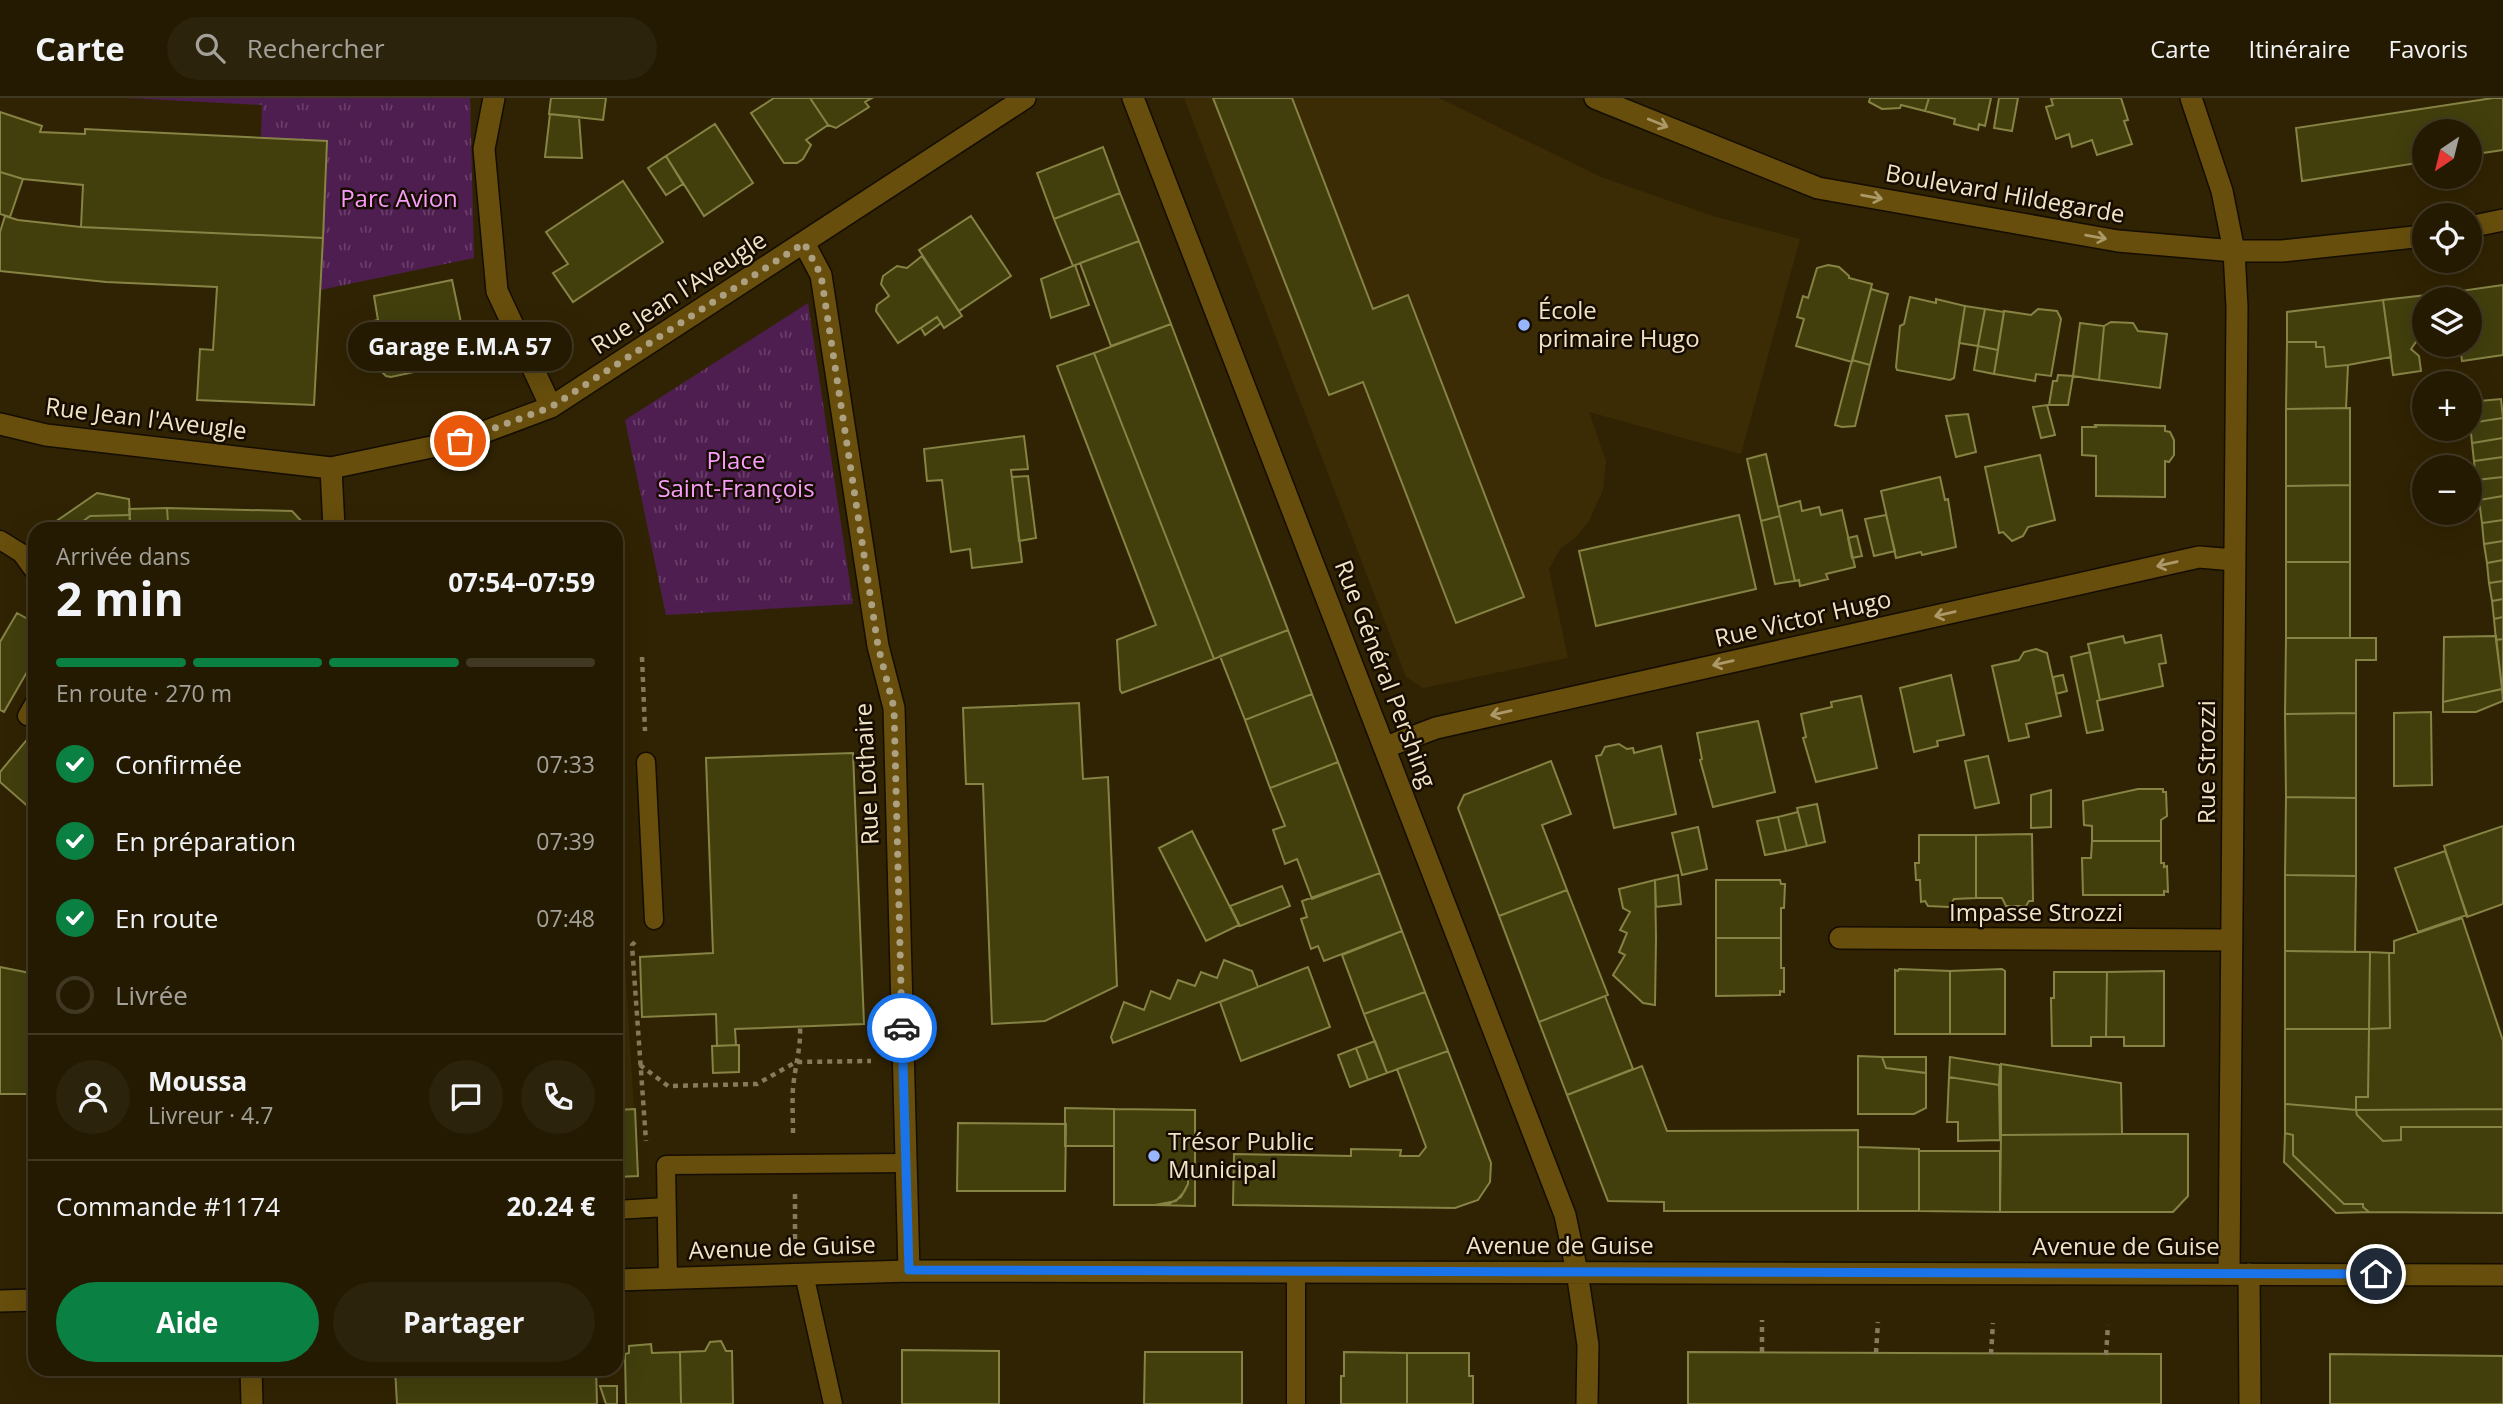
<!DOCTYPE html>
<html lang="fr">
<meta charset="utf-8">
<style>
body{margin:0;font-family:"Open Sans",sans-serif;background:#2c230c;color:#f1f3f6;height:100vh;display:flex;flex-direction:column;font-size:26px;white-space:nowrap}
*{box-sizing:border-box;margin:0}
p{font-size:23px;color:#a3a199}
.icon{flex:none;width:38px;height:38px;fill:none;stroke:currentColor;stroke-width:2;stroke-linecap:round;stroke-linejoin:round}
.map{position:relative;flex:1;overflow:hidden}
.panel{position:absolute;left:28px;top:424px;width:595px;height:854px;display:flex;flex-direction:column;background:#241a02;border-radius:21px;box-shadow:0 7px 28px #0002,0 0 0 2px #413824}
.panel>*{flex:none}
.needle{width:46px;rotate:215deg}
.controls{position:absolute;left:2412px;top:21px;display:grid;gap:14px}
.controls a{display:grid;place-items:center;width:70px;height:70px;border-radius:50%;background:#241a02;box-shadow:0 7px 28px #0002,0 0 0 2px #413824;font-size:35px}
.pin{position:absolute;display:grid;place-items:center;width:60px;height:60px;color:#fff;margin:-30px;border:4px solid #fff;border-radius:50%;box-shadow:0 2px 7px #0007}
.courier{position:absolute;display:grid;place-items:center;width:70px;height:70px;margin:-35px;border:5px solid #1a73e8;border-radius:50%;background:#fff;color:#222;box-shadow:0 2px 9px #0007}
.bubble{position:absolute;height:49px;border-radius:24px;background:#241a02;box-shadow:0 7px 28px #0002,0 0 0 2px #413824;font-size:23px;font-weight:700;line-height:49px;text-align:center}
.headline em{font-style:normal;font-weight:700}
.headline div{display:flex;flex-direction:column-reverse}
.headline{display:flex;align-items:center;justify-content:space-between;height:119px;padding:0 28px}
h1{font-size:46px;font-weight:700;line-height:52px}
.bar{display:grid;grid-template-columns:repeat(4,1fr);gap:10px 7px;align-content:center;height:84px;padding:0 28px}
.bar i{height:9px;border-radius:5px;background:#413824}
.bar .current{background:#0b8043}
.bar p{grid-column:span 4}
.line{display:flex;align-items:center;gap:18px;padding:0 28px;border-top:2px solid #413824}
.line div{flex:1}
.round{display:grid;place-items:center;flex:none;width:74px;height:74px;border-radius:37px;background:#2c230c}
ol{padding:0 28px;list-style:none}
li{display:flex;align-items:center;gap:21px;height:77px}
li p{margin-inline-start:auto}
li .icon{padding:7px;border-radius:50%;background:#0b8043;color:#fff;stroke-width:4}
li:last-child{color:#a3a199}
li i{width:38px;height:38px;border:4px solid #413824;border-radius:50%}
.button{display:flex;gap:14px;margin-top:auto;padding:14px 28px}
.button a{flex:1;height:80px;border-radius:42px;background:#0b8043;color:#fff;font-size:28px;font-weight:700;line-height:80px;text-align:center}
.button a+a{background:#2c230c;color:#f1f3f6}
header{display:flex;align-items:center;gap:42px;box-sizing:border-box;height:98px;padding:0 35px;background:#241a02;border-bottom:2px solid #413824}
header strong{font-size:33px}
nav{display:flex;gap:38px;margin-inline-start:auto;font-size:24px}
.search{width:490px;height:63px;background:#2c230c;display:flex;align-items:center;gap:18px;box-sizing:border-box;padding:0 24px;border-radius:38px;color:#a3a199;font-size:26px}
.map>svg:first-child{display:block}
.built{fill:#3b2c06}
.park{fill:url(#park-tufts)}
.building{fill:#423f0d;stroke:#868345;stroke-width:2}
.lines{fill:none;stroke-linecap:round;stroke-linejoin:round}
.lane-casing{stroke:#140d00;stroke-width:21}
.street-casing{stroke:#140d00;stroke-width:24}
.secondary-casing{stroke:#140d00;stroke-width:24}
.path{stroke:#877a5b;stroke-width:4.5;stroke-dasharray:5 5;stroke-linecap:butt}
.lane{stroke:#674e0c;stroke-width:18}
.street{stroke:#674e0c;stroke-width:21}
.secondary{stroke:#674e0c;stroke-width:21}
.oneway{stroke:#ac9868}
.done{stroke:#ada081;stroke-width:7;stroke-dasharray:0 12.6}
.route{stroke:#1a73e8;stroke-width:9}
.poi-dot{fill:#97b6fd;stroke:#160c00;stroke-width:2.5}
.labels{text-anchor:middle;stroke-width:5;stroke-linejoin:round;paint-order:stroke}
.street-label{font-size:24px;fill:#f1e3c5;stroke:#160c00}
.park-label{font-size:24px;fill:#f89dfa;stroke:#160c00}
.poi-label{font-size:24px;fill:#f1e3c5;stroke:#160c00;text-anchor:start}
</style>
<header>
<strong>Carte</strong>
<div class="search"><svg class="icon" aria-label="search" viewBox="0 0 24 24"><circle cx="10" cy="10" r="6"/><path d="M15 15l6 6"/></svg>Rechercher</div>
<nav><a>Carte</a><a>Itinéraire</a><a>Favoris</a></nav>
</header>
<div class="map">
<svg width="2503" height="1306" viewBox="0 0 2503 1306">
<defs>
<pattern id="park-tufts" width="24" height="20" patternUnits="userSpaceOnUse" patternTransform="scale(1.75)"><rect width="24" height="20" fill="#4f1e51"/><path d="M3 7l-1-3M5 7V3M7 7l1-3M15 17l-1-3M17 17v-4M19 17l1-3" fill="none" stroke="#693f69"/></pattern>
</defs>
<rect width="100%" height="100%" fill="#302303"/>
<path class="built" d="M1184,0H1439L1601,79L1713,118L1800,141L1741,356L1589,314L1606,363L1603,392L1589,423L1576,439L1561,450L1549,471L1568,560L1423,590L1406,579Z
M616,718L638,1078L617,1079L616,1093Z"/>
<path class="park" d="M127,0H470L474,160L320,192L327,43L261,40L262,7Z
M808,205L853,506L666,517L625,322Z"/>
<path class="building" d="M551,0H606L603,22L549,16Z
M774,0H810L828,27L806,42L811,47L803,61L797,65H784L751,15Z
M810,0H872L865,4L869,9L836,30L828,27Z
M1213,0H1292L1373,211L1408,197L1524,499L1456,525L1363,284L1329,297Z
M1870,0H1929L1925,13L1901,7L1900,10L1882,11L1869,4Z
M1929,0H1991L1985,28L1979,26L1978,32L1954,26L1955,21L1925,13Z
M1999,0H2018L2012,33L1994,30Z
M2055,0H2121L2128,22L2124,23L2132,46L2097,57L2092,42L2072,49L2069,36L2056,41L2046,9L2053,7L2051,1Z
M2493,0H2503V52L2469,57V33H2424V64L2302,83L2296,30Z
M0,14L42,28L40,34L85,36V31L327,43L323,140L81,129L83,87L23,81L0,74Z
M550,16L579,19L582,60L545,59Z
M715,26L753,85L704,118L666,58Z
M1103,49L1120,95L1054,121L1037,75Z
M666,58L683,86L666,97L648,70Z
M0,74L23,81L10,119L0,116Z
M623,83L663,144L573,204L553,175L568,166L546,134Z
M1120,95L1139,143L1073,168L1054,121Z
M5,118L18,122L81,129L323,140L314,307L197,302L200,251L213,252L217,189L106,184L0,173V134Z
M971,118L1011,178L959,213L919,152Z
M1139,143L1171,226L1111,248L1080,165Z
M922,158L962,218L944,230L937,219L898,245L876,213L877,207L889,198L881,186L883,178L897,168L907,170Z
M1075,167L1089,207L1051,220L1041,181Z
M1828,167L1839,169L1849,178V180L1872,186L1852,264L1796,248L1804,221L1797,219L1803,198L1808,200L1817,170Z
M452,182L466,248L434,254L437,269L391,279L386,278L379,271L369,224L378,222L374,198Z
M2503,187V257L2462,263L2460,247H2469V201H2454L2453,194Z
M1871,191L1888,196L1870,267L1852,262Z
M2453,194L2454,201H2424V246L2416,244L2411,251L2419,258L2421,273L2393,277L2383,202Z
M1910,199L1936,205V201L1965,208L1954,280L1950,282L1897,272L1896,269L1900,228L1904,226Z
M2383,202L2391,259L2348,267L2326,269L2324,249H2316V244H2287V214Z
M1965,208L1985,211L1978,248L1959,245Z
M1985,211L2004,214L1998,252L1978,248Z
M2038,211L2057,213L2061,221L2051,278L2036,276L2035,283L1994,276L2004,213L2031,217Z
M937,219L941,225L925,237L921,230Z
M2111,224L2133,225L2138,233L2167,236L2160,290L2099,282L2104,228Z
M2080,225L2104,228L2099,282L2073,278Z
M1171,226L1288,532L1214,561L1094,255Z
M2287,244H2316V249H2324L2326,269L2348,267L2346,310L2286,311Z
M1978,248L1998,252L1994,276L1974,272Z
M1094,255L1214,561L1122,595L1120,592L1117,542L1156,527L1057,268Z
M1852,262L1870,267L1855,328L1842,329L1835,327Z
M2058,277L2073,278L2068,307H2049L2053,283H2057Z
M2501,301L2503,320L2470,325L2469,304Z
M2047,307L2055,337L2041,340L2033,309Z
M2350,310V387L2286,388V311Z
M1968,316L1976,354L1956,359L1946,318Z
M2503,320V340L2472,345L2470,325Z
M2095,327L2165,328V333L2170,334L2174,342V357L2169,364L2165,363V399L2096,398V358L2082,357V329H2096Z
M1024,338L1028,371L1011,372L1022,464L972,470L970,451L951,454L942,382L927,383L924,351Z
M2503,340V359L2474,363L2472,345Z
M1766,356L1780,418L1761,423L1747,361Z
M2040,357L2055,422L2028,429L2023,438L2012,443L2003,434L1999,435L1985,369Z
M2503,359V379L2476,382L2474,363Z
M1028,378L1036,440L1019,443L1012,379Z
M1940,379L1945,402L1948,401L1956,449L1922,457L1921,454L1896,460L1881,393Z
M2503,379V398L2479,402L2476,382Z
M2350,387V464H2286V388Z
M97,395L129,401L130,417L90,418L74,430H59L55,424Z
M2503,398V422L2482,425L2479,402Z
M1800,403L1802,413L1819,409L1821,417L1842,412L1855,469L1826,476L1828,481L1800,488L1799,482L1795,483L1778,409Z
M167,410L292,413L305,427V430H74L90,418L130,417V426L168,425Z
M167,410L168,425L130,426L129,411Z
M1739,417L1756,491L1596,528L1579,453Z
M1886,417L1895,453L1874,458L1865,421Z
M1780,418L1795,483L1775,486L1761,423Z
M2503,422V443L2484,446L2482,425Z
M1857,438L1862,458L1852,460L1848,440Z
M2503,443V462L2487,465L2484,446Z
M2503,462V483L2489,485L2487,465Z
M2286,464H2350V540H2286Z
M2503,483V501L2492,503L2489,485Z
M2503,501V519L2494,521L2492,503Z
M17,515L35,525V560L4,614L0,612V544Z
M2503,519V541L2496,542L2494,521Z
M1288,532L1312,596L1245,622L1220,558Z
M2161,537L2166,565L2159,566L2163,588L2100,602L2088,546L2123,538L2125,545Z
M2496,538L2502,591L2443,604L2444,539Z
M2286,540H2376V562H2356V615L2285,616Z
M2503,541V597L2496,542Z
M2036,551L2047,555L2061,618L2026,626L2029,639L2009,643L1992,568L2019,562L2024,554Z
M2090,554L2100,602L2097,603L2103,632L2087,635L2071,559Z
M1951,577L1964,637L1937,643L1938,648L1914,654L1900,590Z
M2063,577L2067,593L2056,596L2053,579Z
M2502,591L2503,603L2476,614H2443V604Z
M1312,596L1338,664L1270,690L1245,622Z
M1861,598L1877,670L1816,684L1803,640L1806,639L1801,616L1832,609L1831,604Z
M1079,605L1083,681L1108,679L1117,888L1045,923L992,926L983,686H966L963,610Z
M2431,614L2432,687L2394,688V615Z
M2356,615V700L2286,699L2285,616Z
M1758,623L1775,694L1713,709L1700,662L1702,661L1697,635Z
M35,632V709L32,712L0,684V674Z
M1619,646L1627,651L1633,650L1634,655L1661,648L1676,716L1614,730L1596,658L1601,657L1605,649Z
M853,655L864,926L735,931L736,947L717,948L716,916L642,919L640,859L713,855L706,660Z
M1988,658L1999,705L1975,710L1965,663Z
M1551,663L1571,716L1542,727L1567,792L1499,818L1458,710L1464,697Z
M1338,664L1380,775L1312,801L1297,761L1285,766L1273,732L1285,728L1270,690Z
M2138,691H2163V694H2166L2167,718L2161,722V743H2092V728L2084,727L2083,703Z
M2051,692V729L2031,730V697Z
M2286,699L2356,700V778L2285,777Z
M1817,706L1825,744L1807,748L1797,710Z
M1798,714L1807,748L1786,753L1778,719Z
M1778,719L1786,753L1765,757L1757,723Z
M2503,728V806L2467,819L2444,748Z
M1698,729L1707,771L1682,777L1672,735Z
M1192,733L1239,827L1206,843L1159,750Z
M2032,736L2033,803H2029L2026,808H2006L2002,800H1976V737Z
M1919,737H1976V800L1954,801L1949,809L1928,808L1925,803L1921,804L1920,782H1916L1915,765H1919Z
M2092,743H2161V765H2164V769L2167,768L2168,794L2164,793V797H2083L2082,760H2091Z
M2445,753L2467,817L2418,834L2395,770Z
M1380,775L1402,833L1324,863L1318,848L1311,851L1301,821L1307,819L1302,803Z
M1678,777L1681,806L1656,809L1655,782Z
M2285,777L2356,778L2355,854L2285,853Z
M1655,782L1656,840L1655,907L1643,905L1613,877L1625,857L1619,854L1627,835L1620,832L1630,814L1623,810L1619,791Z
M1716,782H1780L1781,786H1785L1784,810H1781V840H1716Z
M1282,788L1290,808L1240,828L1230,808Z
M1567,792L1608,897L1539,924L1499,818Z
M2462,820L2503,943V1011L2356,1012V999H2368L2369,931L2390,930L2389,855H2394V843Z
M1402,833L1425,894L1364,916L1342,857Z
M1716,840H1781V870H1784V894L1780,893V897L1716,898Z
M2285,853L2370,854L2369,931H2285Z
M2370,854L2389,855L2390,930L2369,931Z
M1224,862L1252,873L1258,889L1113,945L1111,939L1124,904L1144,912L1151,893L1170,901L1178,882L1195,888L1201,874L1217,880Z
M0,869L25,874L35,881V996H0Z
M1308,869L1330,929L1241,963L1220,904Z
M1899,871L1950,873V936H1895V872L1898,873Z
M2002,871L2005,873V936H1950V873Z
M2164,873V948H2124V939H2106L2107,874Z
M2054,874H2107L2106,939H2091V948H2052L2051,900H2054Z
M1425,894L1448,953L1387,975L1364,916Z
M1605,898L1633,971L1567,997L1539,924Z
M2285,931H2369L2368,999H2356V1012L2285,1006Z
M1375,943L1387,975L1368,982L1356,950Z
M739,947V974L713,975L712,948Z
M1356,950L1368,982L1350,989L1338,957Z
M1448,953L1491,1065L1490,1084L1478,1102L1455,1110L1233,1107L1234,1056L1351,1058V1051L1401,1052L1400,1058H1419L1426,1049L1397,971Z
M1858,958L1882,959L1886,970L1926,975V1010L1914,1016H1858Z
M1882,959H1926V975L1886,970Z
M1950,959L2000,967L1999,987L1949,979Z
M2001,966L2121,985L2122,1036L2001,1037Z
M1642,968L1667,1033L1858,1032V1113H1664V1104L1608,1103L1567,997Z
M1949,979L1999,987L2000,1042L1958,1043V1024H1947Z
M2285,1006L2356,1012L2357,1017L2383,1043L2401,1042V1029H2503V1115L2369,1114L2363,1109V1106H2344L2293,1057V1037L2285,1035Z
M1065,1010L1114,1011V1048H1065Z
M635,1011L638,1078L617,1079L616,1093V1012Z
M1114,1011L1195,1012V1070L1188,1069V1086L1184,1094L1176,1103L1155,1107H1114Z
M2503,1011V1029H2401V1042L2383,1043L2357,1017L2356,1012Z
M958,1025L1066,1026L1065,1093H957Z
M2285,1035L2293,1037V1057L2344,1106H2363V1109L2369,1114L2336,1115L2284,1064Z
M2122,1036H2188V1098L2173,1114H2000L2001,1037Z
M1858,1049L1919,1051V1113H1858Z
M1919,1053H2000V1114L1919,1113Z
M1188,1069L1195,1070V1108L1155,1107L1169,1106L1181,1099L1188,1086Z
M721,1243L726,1253H732L733,1306H681L680,1254L705,1253L710,1244Z
M651,1246L652,1255L680,1254L681,1306H626L625,1256L629,1255V1248Z
M902,1252L999,1253V1306H902Z
M1145,1254H1242V1306H1144Z
M1344,1254L1407,1255V1306H1341V1278H1344Z
M1688,1254L2161,1256V1306H1688Z
M1407,1255H1469V1278H1473V1306H1407Z
M2330,1256L2503,1258V1306H2330Z
M395,1270H596L597,1306H397Z
M600,1288H617V1306H606Z"/>
<g class="lines">
<g class="lane-casing">
<path id="lane" d="M0,442L21,455L35,474
M27,618L35,604
M646,664L654,822
M616,1112L666,1109
M804,1176L833,1306
M668,1180L666,1067L907,1065
M1296,1306V1173"/>
</g>
<g class="street-casing">
<path id="street" d="M494,0L484,51L497,193L551,309
M1133,0L1565,1117L1577,1174
M1595,0L1818,90L2118,143L2234,153H2282L2424,138
M2191,0L2222,93L2234,153L2237,209L2229,1176
M2469,129L2503,122
M804,145L821,177L878,548L894,610L909,1173
M0,326L46,337L331,370L460,343L551,309L1025,0
M331,370L334,430
M1386,649L1436,630L2199,459L2234,462
M1840,840L2232,842
M2249,1176L2250,1306
M251,1270L252,1306"/>
</g>
<g class="secondary-casing">
<path id="secondary" d="M1577,1174L1588,1247L1587,1306
M616,1182L909,1173L2503,1177
M0,1203L35,1202"/>
</g>
<path class="path" d="M642,559L645,633
M635,844L632,847L646,1043
M640,967L668,988L757,986L796,964L871,963
M793,1035C793,1020 792,1005 793,990C795,968 801,950 800,929
M795,1096V1144
M1762,1254V1222
M1876,1255L1878,1224
M1991,1256L1993,1225
M2106,1257L2108,1227"/>
<use href="#lane" class="lane"/>
<use href="#street" class="street"/>
<use href="#secondary" class="secondary"/>
</g>
<defs><path id="oneway-shaft" d="M-6 0H5M1.5-3L5.5 0L1.5 3" fill="none" stroke-width="1.6" stroke-linecap="round" stroke-linejoin="round" transform="scale(1.75)"/></defs>
<g class="oneway">
<use href="#oneway-shaft" transform="translate(1658 25) rotate(22)"/>
<use href="#oneway-shaft" transform="translate(1872 99) rotate(10)"/>
<use href="#oneway-shaft" transform="translate(2096 139) rotate(10)"/>
<use href="#oneway-shaft" transform="translate(2167 466) rotate(167)"/>
<use href="#oneway-shaft" transform="translate(1945 516) rotate(167)"/>
<use href="#oneway-shaft" transform="translate(1723 565) rotate(167)"/>
<use href="#oneway-shaft" transform="translate(1501 615) rotate(167)"/>
</g>
<g class="lines">
<path class="done" d="M460,343L551,309L804,145L821,177L878,548L894,610L902,930"/>
<path class="route" d="M902,930L909,1172L2376,1176"/>
</g>
<g class="poi-dot">
<circle cx="1524" cy="227" r="7"/>
<circle cx="1154" cy="1058" r="7"/>
</g>
<g class="labels">
<g class="street-label">
<text transform="translate(2005 96) rotate(10)" y="8">Boulevard Hildegarde</text>
<text transform="translate(679 195) rotate(-33)" y="8">Rue Jean l'Aveugle</text>
<text transform="translate(146 321) rotate(7)" y="8">Rue Jean l'Aveugle</text>
<text transform="translate(1803 521) rotate(-13)" y="8">Rue Victor Hugo</text>
<text transform="translate(1385 576) rotate(69)" y="8">Rue Général Pershing</text>
<text transform="translate(2207 664) rotate(-90)" y="8">Rue Strozzi</text>
<text transform="translate(867 676) rotate(-93)" y="8">Rue Lothaire</text>
<text x="2036" y="823">Impasse Strozzi</text>
<text x="1560" y="1156">Avenue de Guise</text>
<text x="2126" y="1157">Avenue de Guise</text>
<text transform="translate(782 1150) rotate(-2)" y="8">Avenue de Guise</text>
</g>
<g class="park-label">
<text x="399" y="109">Parc Avion</text>
<text x="736" y="371">Place<tspan x="736" dy="28">Saint-François</tspan></text>
</g>
<g class="poi-label">
<text x="1538" y="221">École<tspan x="1538" dy="28">primaire Hugo</tspan></text>
<text x="1168" y="1052">Trésor Public<tspan x="1168" dy="28">Municipal</tspan></text>
</g>
</g>
</svg>
<div class="controls">
<a><svg class="needle" viewBox="-14 -14 28 28"><path d="M0-13l5 13h-10z" fill="#e53935"/><path d="M0 13l5-13h-10z" fill="#a3a199"/></svg></a>
<a><svg class="icon" aria-label="locate" viewBox="0 0 24 24"><circle cx="12" cy="12" r="6"/><path d="M12 2v4M12 18v4M2 12h4M18 12h4"/></svg></a>
<a><svg class="icon" aria-label="layers" viewBox="0 0 24 24"><path d="M12 4l9 5-9 5-9-5zM3 14l9 5 9-5"/></svg></a>
<a>+</a>
<a>−</a>
</div>
<div class="pin" style="left:460px;top:343px;background:#ea580c"><svg class="icon" aria-label="bag" viewBox="0 0 24 24"><path d="M5 8h14l-1 12H6zM9 8a3 3 0 0 1 6 0"/></svg></div>
<div class="pin" style="left:2376px;top:1176px;background:#1f2937"><svg class="icon" aria-label="home" viewBox="0 0 24 24"><path d="M3 11l9-7 9 7M6 9v11h12V9"/></svg></div>
<div class="courier" style="left:902px;top:930px"><svg class="icon" aria-label="car" viewBox="0 0 24 24"><path d="M5 17H2v-5l4-1 3-4h7l3 4 3 1v5h-3M9 17h6M6 11h13"/><circle cx="7" cy="17" r="2"/><circle cx="17" cy="17" r="2"/></svg></div>
<div class="bubble" style="left:348px;top:224px;width:224px">Garage E.M.A 57</div>
<section class="panel">
<div class="headline"><div><h1>2 min</h1><p>Arrivée dans</p></div><em>07:54–07:59</em></div>
<div class="bar"><i class="current"></i><i class="current"></i><i class="current"></i><i></i><p>En route · 270 m</p></div>
<ol>
<li><svg class="icon" aria-label="check" viewBox="0 0 24 24"><path d="M5 12l5 5 9-10"/></svg>Confirmée<p>07:33</p></li>
<li><svg class="icon" aria-label="check" viewBox="0 0 24 24"><path d="M5 12l5 5 9-10"/></svg>En préparation<p>07:39</p></li>
<li><svg class="icon" aria-label="check" viewBox="0 0 24 24"><path d="M5 12l5 5 9-10"/></svg>En route<p>07:48</p></li>
<li><i></i>Livrée</li>
</ol>
<div class="line" style="height:126px"><a class="round"><svg class="icon" aria-label="person" viewBox="0 0 24 24"><circle cx="12" cy="8" r="4"/><path d="M4 21q1-7 8-7t8 7"/></svg></a><div><b>Moussa</b><p>Livreur · 4.7</p></div><a class="round"><svg class="icon" aria-label="chat" viewBox="0 0 24 24"><path d="M4 5h16v11H9l-5 4z"/></svg></a><a class="round"><svg class="icon" aria-label="phone" viewBox="0 0 24 24"><path d="M5 4h4l2 5-3 2q2 4 5 5l2-3 5 2v4C11 20 4 13 5 4z"/></svg></a></div>
<div class="line" style="height:91px"><div>Commande #1174</div><b>20.24 €</b></div>
<div class="button"><a>Aide</a><a>Partager</a></div>
</section>
</div>
